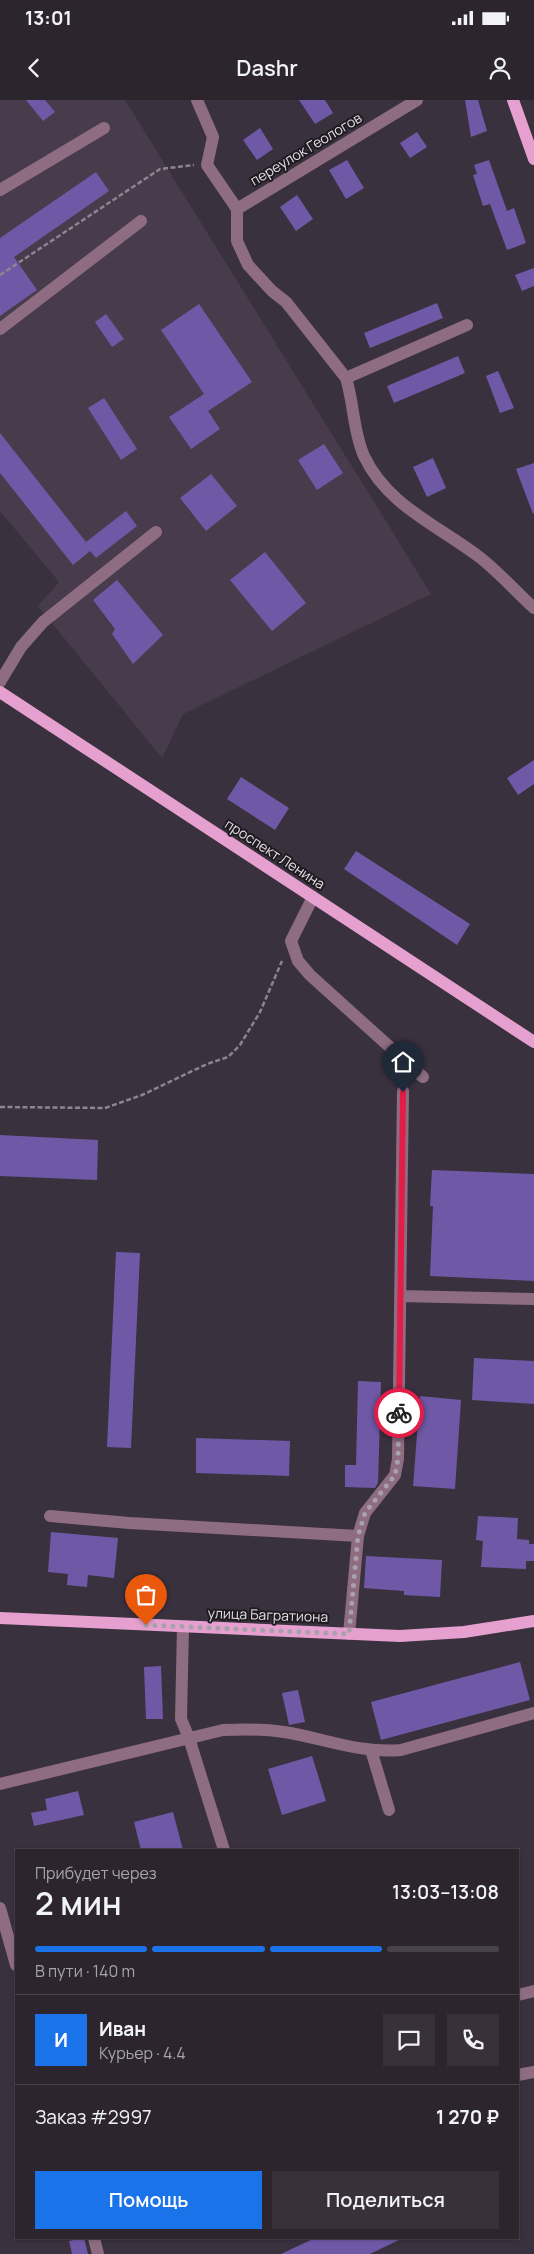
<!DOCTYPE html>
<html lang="ru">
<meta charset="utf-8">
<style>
body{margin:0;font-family:Manrope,sans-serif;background:#38313a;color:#f1f3f6;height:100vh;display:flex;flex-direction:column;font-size:19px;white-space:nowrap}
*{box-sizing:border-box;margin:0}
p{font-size:16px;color:#a6a5aa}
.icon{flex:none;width:28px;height:28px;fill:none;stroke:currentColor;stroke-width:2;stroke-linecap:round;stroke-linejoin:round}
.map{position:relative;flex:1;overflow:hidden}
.details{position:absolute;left:15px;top:1749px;width:504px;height:390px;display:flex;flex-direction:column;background:#2c252e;border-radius:0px;box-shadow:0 1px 4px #0004,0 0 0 1px #48424a}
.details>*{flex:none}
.pin{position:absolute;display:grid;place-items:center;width:42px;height:42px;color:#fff;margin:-51px -21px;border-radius:50% 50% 50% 0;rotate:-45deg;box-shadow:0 0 5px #0007}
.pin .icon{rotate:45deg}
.courier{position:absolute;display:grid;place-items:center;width:50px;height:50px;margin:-25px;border:4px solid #e11d48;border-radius:50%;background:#fff;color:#222;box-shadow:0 1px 6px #0007}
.head em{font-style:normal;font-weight:600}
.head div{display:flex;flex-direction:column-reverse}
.head{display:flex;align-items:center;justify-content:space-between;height:85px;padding:0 20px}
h1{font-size:32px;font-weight:600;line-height:38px}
.bar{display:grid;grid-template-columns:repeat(4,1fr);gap:8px 5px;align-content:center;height:60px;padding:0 20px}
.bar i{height:6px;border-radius:4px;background:#48424a}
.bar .selected{background:#1a73e8}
.bar p{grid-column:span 4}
.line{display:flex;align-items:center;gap:12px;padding:0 20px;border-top:1px solid #48424a}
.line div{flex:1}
.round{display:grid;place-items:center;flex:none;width:52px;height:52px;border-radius:0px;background:#38313a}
.action{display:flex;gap:10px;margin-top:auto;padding:10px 20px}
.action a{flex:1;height:58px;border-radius:0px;background:#1a73e8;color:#fff;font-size:20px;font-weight:600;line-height:58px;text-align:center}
.action a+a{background:#38313a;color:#f1f3f6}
.status{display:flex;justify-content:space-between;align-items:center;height:35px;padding:0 25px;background:#2c252e;direction:ltr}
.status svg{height:14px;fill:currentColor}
header{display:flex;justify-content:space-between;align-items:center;height:65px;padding:0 20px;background:#2c252e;font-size:22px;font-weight:600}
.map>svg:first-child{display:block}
.built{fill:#483b4c}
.building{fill:#6f59a6}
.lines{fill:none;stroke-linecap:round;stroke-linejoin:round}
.path{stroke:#8c858f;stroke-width:2.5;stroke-dasharray:5 2.5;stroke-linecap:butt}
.minor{stroke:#8e6c82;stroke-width:12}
.major{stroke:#e5a0cf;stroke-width:12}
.done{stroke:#a8a1ab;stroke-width:5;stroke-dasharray:0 9}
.route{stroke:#e11d48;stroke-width:6}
.labels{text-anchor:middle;stroke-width:4;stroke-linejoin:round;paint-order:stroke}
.street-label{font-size:14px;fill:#e3dde5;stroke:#1f1b20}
</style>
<div class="status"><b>13:01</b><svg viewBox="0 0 49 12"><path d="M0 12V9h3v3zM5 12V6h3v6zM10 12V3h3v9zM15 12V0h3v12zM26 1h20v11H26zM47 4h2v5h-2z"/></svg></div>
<header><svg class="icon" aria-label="back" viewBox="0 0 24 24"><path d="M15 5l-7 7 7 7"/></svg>Dashr<svg class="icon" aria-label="person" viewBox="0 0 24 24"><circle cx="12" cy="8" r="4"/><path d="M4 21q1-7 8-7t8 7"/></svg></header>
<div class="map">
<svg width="534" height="2154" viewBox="0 0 534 2154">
<rect width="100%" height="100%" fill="#3a313e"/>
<path class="built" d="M0,0H125L431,494L183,614L162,658L38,506L59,482L0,411Z"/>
<path class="building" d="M26,0H45L55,12L43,21Z
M299,0H325L333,13L315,24Z
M465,0H478L487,31L471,37Z
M260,28L273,49L257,60L243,40Z
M417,32L427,47L410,58L400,43Z
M347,60L364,88L346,99L329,70Z
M489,60L507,111L514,108L526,143L507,150L490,104L483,106L473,75L477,74L474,65Z
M96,72L109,91L14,157L37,190L0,216V138Z
M297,95L313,119L296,131L280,107Z
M534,168V186L522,191L515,175Z
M437,203L443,218L370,248L364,233Z
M199,204L252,282L208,311L220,329L191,349L169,317L204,294L161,230Z
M106,214L124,239L112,247L95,222Z
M458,256L465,273L394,303L387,286Z
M498,271L514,308L500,313L486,276Z
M104,298L137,349L121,360L88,308Z
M0,333L86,442L126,411L137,426L96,458L90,451L73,465L0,373Z
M324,344L343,373L317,390L298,360Z
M433,358L446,388L427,397L413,367Z
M534,363V413L533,414L516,369Z
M211,374L237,406L206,431L180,398Z
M265,452L306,503L272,531L230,480Z
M117,480L163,535L133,564L112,534L115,529L93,500Z
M534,660V684L518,695L507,678Z
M241,677L289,708L275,730L227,699Z
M356,751L470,824L457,845L344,769Z
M0,1035L98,1040L97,1080L0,1076Z
M432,1070L534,1074V1181L430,1176L433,1106H430Z
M116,1152L140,1153L131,1348L107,1347Z
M474,1258L534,1261V1304L472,1300Z
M358,1281L381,1282L378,1383L375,1388L345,1387V1365H356Z
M420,1296L461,1300L455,1389L413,1386Z
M196,1338L290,1341L289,1376L196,1373Z
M478,1416L518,1418L517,1439L529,1440V1444H534V1461H526V1469L481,1467L483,1441L476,1440Z
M51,1432L118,1438L114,1478L88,1475L87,1487L67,1485L68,1474L48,1472Z
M366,1456L442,1460L440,1497L404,1495V1491L364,1488Z
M520,1562L530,1600L381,1640L371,1602Z
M161,1566L163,1619H146L144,1567Z
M298,1590L305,1622L289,1625L282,1593Z
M312,1656L326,1701L282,1715L268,1669Z
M78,1691L84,1715L34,1726L31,1713L47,1710L45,1699Z
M173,1712L183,1750H141L134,1722Z
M84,2138L88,2154H72L69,2141Z
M315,2138H403L370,2154H281Z"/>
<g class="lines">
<path class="path" d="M0,175L160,69L194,65
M0,1007L105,1008L142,995L207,964L228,957L240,945L260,912L282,861"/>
<path class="minor" d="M197,0L213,37L207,65L237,109V141L248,165L272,191L286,202L346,278C354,304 353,331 364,356C387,405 437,425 478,456C498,471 515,491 534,508
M0,90L104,28
M237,109L417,0
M0,229L141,121
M346,278L467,225
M0,582L21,547L43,522L156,432
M313,797L291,841L298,861L310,875L423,977
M400,1196L534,1199
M50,1416L129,1423L358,1436
M183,1527L181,1619L189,1638L224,1750
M349,1534L358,1436L365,1413L395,1375L398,1359L403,991
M371,1650L389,1710
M0,1684L223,1630C244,1629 263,1629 284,1632C323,1638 361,1654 401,1650L534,1613
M0,1808L16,1865
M518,1895L534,1891
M518,1975L534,1972
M94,2138L98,2154"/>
<path class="major" d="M513,0L534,59
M0,592L534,942
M0,1518L400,1536L464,1532L534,1521"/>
</g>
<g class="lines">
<path class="done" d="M146,1525L349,1534L358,1436L365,1413L395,1375L398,1359L399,1313"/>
<path class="route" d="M399,1313L403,992"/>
</g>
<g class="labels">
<g class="street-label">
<text transform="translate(306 49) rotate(-31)" y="5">переулок Геологов</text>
<text transform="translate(275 754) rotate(33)" y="5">проспект Ленина</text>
<text transform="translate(268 1515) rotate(2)" y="5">улица Багратиона</text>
</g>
</g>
</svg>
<div class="pin" style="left:146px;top:1525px;background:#ea580c"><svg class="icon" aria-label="bag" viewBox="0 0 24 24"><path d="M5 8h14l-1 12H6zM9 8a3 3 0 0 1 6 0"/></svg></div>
<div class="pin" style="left:403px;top:992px;background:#1f2937"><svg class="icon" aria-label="home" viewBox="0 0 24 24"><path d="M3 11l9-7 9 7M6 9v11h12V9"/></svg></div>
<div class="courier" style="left:399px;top:1313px"><svg class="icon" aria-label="bike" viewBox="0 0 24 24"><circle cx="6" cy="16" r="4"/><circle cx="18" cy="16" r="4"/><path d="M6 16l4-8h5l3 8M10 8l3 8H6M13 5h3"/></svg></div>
<section class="details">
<div class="head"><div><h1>2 мин</h1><p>Прибудет через</p></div><em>13:03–13:08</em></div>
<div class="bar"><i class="selected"></i><i class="selected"></i><i class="selected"></i><i></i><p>В пути · 140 m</p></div>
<div class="line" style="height:90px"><b class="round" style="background:#1a73e8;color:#fff">И</b><div><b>Иван</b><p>Курьер · 4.4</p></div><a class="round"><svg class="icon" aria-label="chat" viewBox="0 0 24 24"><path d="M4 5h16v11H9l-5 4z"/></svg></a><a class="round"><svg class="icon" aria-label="phone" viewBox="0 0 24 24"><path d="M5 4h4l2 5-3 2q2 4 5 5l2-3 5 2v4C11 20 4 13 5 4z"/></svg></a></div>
<div class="line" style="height:65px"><div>Заказ #2997</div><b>1 270 ₽</b></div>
<div class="action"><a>Помощь</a><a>Поделиться</a></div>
</section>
</div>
